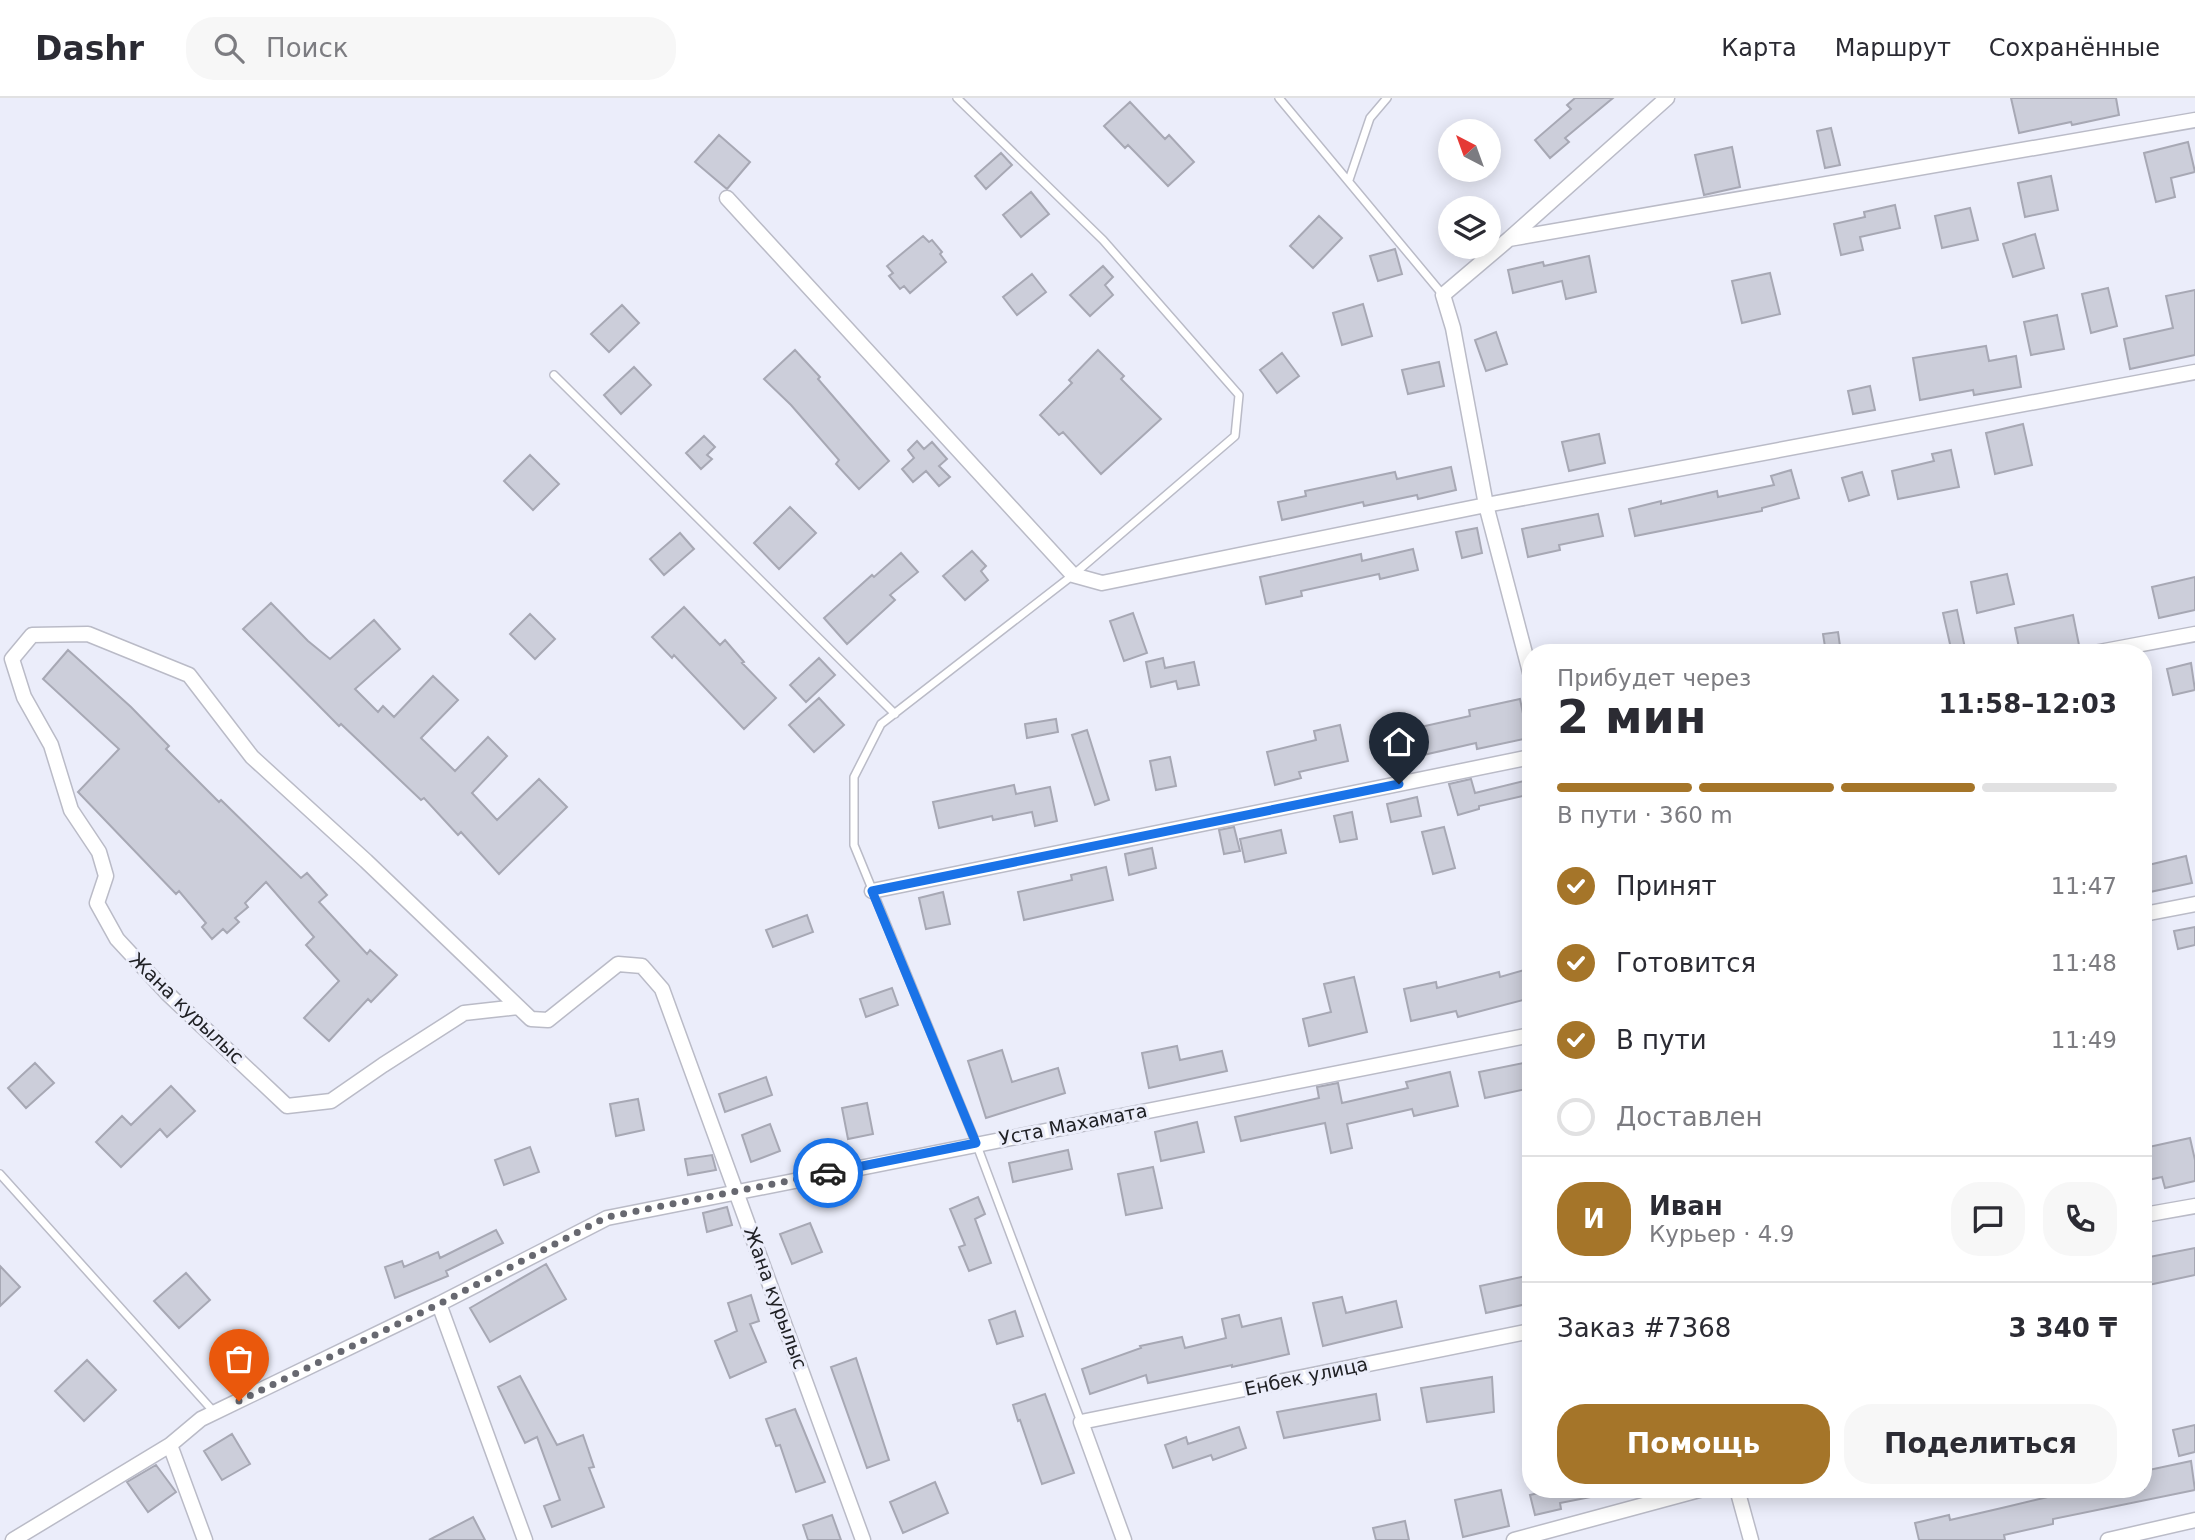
<!DOCTYPE html>
<html lang="ru">
<meta charset="utf-8">
<style>
body{margin:0;font-family:"DejaVu Sans",sans-serif;background:#f7f7f7;color:#2b2b33;height:100vh;display:flex;flex-direction:column;font-size:26px;white-space:nowrap}
*{box-sizing:border-box;margin:0}
p{font-size:23px;color:#7c7c81}
.icon{flex:none;width:38px;height:38px;fill:none;stroke:currentColor;stroke-width:2;stroke-linecap:round;stroke-linejoin:round}
.map{position:relative;flex:1;overflow:hidden}
.drawer{position:absolute;left:1522px;top:546px;width:630px;height:854px;display:flex;flex-direction:column;background:#fff;border-radius:28px;box-shadow:0 4px 18px #0003}
.drawer>*{flex:none}
.needle{width:46px;rotate:319deg}
.buttons{position:absolute;left:1438px;top:21px;display:grid;gap:14px}
.buttons a{display:grid;place-items:center;width:63px;height:63px;border-radius:50%;background:#fff;box-shadow:0 4px 18px #0003;font-size:35px}
.pin{position:absolute;display:grid;place-items:center;width:60px;height:60px;color:#fff;margin:-72px -30px;border-radius:50% 50% 50% 0;rotate:-45deg;box-shadow:0 0 7px #0007}
.pin .icon{rotate:45deg}
.courier{position:absolute;display:grid;place-items:center;width:70px;height:70px;margin:-35px;border:5px solid #1a73e8;border-radius:50%;background:#fff;color:#222;box-shadow:0 2px 9px #0007}
.headline em{font-style:normal;font-weight:700}
.headline div{display:flex;flex-direction:column-reverse}
.headline{display:flex;align-items:center;justify-content:space-between;height:119px;padding:0 35px}
h1{font-size:46px;font-weight:700;line-height:52px}
.bar{display:grid;grid-template-columns:repeat(4,1fr);gap:10px 7px;align-content:center;height:84px;padding:0 35px}
.bar i{height:9px;border-radius:5px;background:#e1e1e2}
.bar .current{background:#a57529}
.bar p{grid-column:span 4}
.line{display:flex;align-items:center;gap:18px;padding:0 35px;border-top:2px solid #e1e1e2}
.line div{flex:1}
.round{display:grid;place-items:center;flex:none;width:74px;height:74px;border-radius:28px;background:#f7f7f7}
ol{padding:0 35px;list-style:none}
li{display:flex;align-items:center;gap:21px;height:77px}
li p{margin-inline-start:auto}
li .icon{padding:7px;border-radius:50%;background:#a57529;color:#fff;stroke-width:4}
li:last-child{color:#7c7c81}
li i{width:38px;height:38px;border:4px solid #e1e1e2;border-radius:50%}
.cta{display:flex;gap:14px;margin-top:auto;padding:14px 35px}
.cta a{flex:1;height:80px;border-radius:28px;background:#a57529;color:#fff;font-size:28px;font-weight:700;line-height:80px;text-align:center}
.cta a+a{background:#f7f7f7;color:#2b2b33}
header{display:flex;align-items:center;gap:42px;box-sizing:border-box;height:98px;padding:0 35px;background:#fff;border-bottom:2px solid #e1e1e2}
header strong{font-size:33px}
nav{display:flex;gap:38px;margin-inline-start:auto;font-size:24px}
.search{width:490px;height:63px;background:#f7f7f7;display:flex;align-items:center;gap:18px;box-sizing:border-box;padding:0 24px;border-radius:28px;color:#7c7c81;font-size:26px}
.map>svg:first-child{display:block}
.building{fill:#ccceda;stroke:#a7a8b4;stroke-width:2}
.lines{fill:none;stroke-linecap:round;stroke-linejoin:round}
.lane-casing{stroke:#babbc7;stroke-width:10}
.street-casing{stroke:#babbc7;stroke-width:17}
.lane{stroke:#fff;stroke-width:7}
.street{stroke:#fff;stroke-width:14}
.done{stroke:#676870;stroke-width:7;stroke-dasharray:0 12.6}
.route{stroke:#1a73e8;stroke-width:9}
.labels{text-anchor:middle;stroke-width:6;stroke-linejoin:round;paint-order:stroke}
.street-label{font-size:19px;fill:#202125;stroke:#ebedfa}
</style>
<header>
<strong>Dashr</strong>
<div class="search"><svg class="icon" aria-label="search" viewBox="0 0 24 24"><circle cx="10" cy="10" r="6"/><path d="M15 15l6 6"/></svg>Поиск</div>
<nav><a>Карта</a><a>Маршрут</a><a>Сохранённые</a></nav>
</header>
<div class="map">
<svg width="2195" height="1442" viewBox="0 0 2195 1442">
<rect width="100%" height="100%" fill="#ebedfa"/>
<path class="building" d="M1575,0H1613L1565,40L1569,44L1550,60L1535,42L1571,11L1567,7Z
M2011,0H2116L2119,17L2072,27L2071,24L2019,35Z
M1130,4L1165,41L1169,37L1194,64L1168,88L1128,47L1125,50L1104,28Z
M1831,30L1840,67L1825,70L1817,33Z
M719,37L750,64L727,91L695,64Z
M2188,44L2195,74L2171,80L2175,99L2156,104L2144,55Z
M1732,49L1740,89L1704,97L1695,57Z
M1001,55L1012,67L986,91L975,78Z
M2051,78L2058,112L2025,119L2018,85Z
M1031,94L1049,116L1021,139L1003,117Z
M1895,107L1900,130L1860,139L1863,152L1841,157L1834,126L1865,119L1864,114Z
M1970,110L1978,142L1942,150L1935,118Z
M1319,118L1342,140L1313,170L1290,148Z
M2035,136L2044,170L2013,179L2003,146Z
M923,138L929,144L932,142L942,154L940,156L946,164L910,195L904,188L900,191L889,178L893,175L887,168Z
M1395,151L1402,176L1378,183L1370,158Z
M1589,158L1596,194L1566,201L1562,183L1513,195L1508,172L1543,164L1544,168Z
M1103,168L1113,179L1105,187L1113,197L1090,218L1070,197Z
M1770,175L1780,216L1742,225L1732,183Z
M1032,176L1046,194L1017,217L1003,199Z
M2108,190L2117,228L2091,235L2082,196Z
M2195,192V257L2130,271L2124,241L2173,230L2166,198Z
M1363,206L1372,238L1342,247L1333,215Z
M622,207L639,225L609,254L591,236Z
M2057,217L2064,251L2031,257L2024,224Z
M1496,234L1507,266L1486,273L1475,242Z
M1986,248L1989,263L2016,258L2021,289L1974,297L1973,292L1920,302L1913,260Z
M795,252L820,279L818,281L889,363L859,391L836,366L839,362L791,307L764,281Z
M1098,252L1124,278L1121,281L1161,321L1101,376L1063,334L1059,337L1040,317L1072,285L1069,282Z
M1282,255L1299,278L1277,295L1260,272Z
M1439,264L1444,288L1408,296L1402,272Z
M634,269L651,287L621,316L604,297Z
M1870,288L1875,312L1853,316L1848,293Z
M2023,326L2032,367L1995,376L1986,335Z
M1599,336L1605,365L1569,373L1562,344Z
M704,338L715,349L707,357L712,361L701,371L686,355Z
M917,343L924,351L932,344L947,361L939,368L950,379L939,388L926,373L913,384L902,371L914,360L908,352Z
M1951,352L1959,389L1898,401L1892,373L1934,363L1932,356Z
M530,357L559,386L533,412L504,383Z
M1451,369L1456,392L1418,401L1417,397L1364,408L1363,404L1282,422L1278,404L1306,398L1305,393L1395,374L1397,381Z
M1791,372L1799,400L1762,410V413L1635,438L1629,411L1661,403V406L1717,393L1718,399L1774,387L1771,378Z
M1862,374L1869,397L1849,403L1842,380Z
M790,409L816,435L779,471L754,445Z
M1598,416L1603,438L1559,447L1560,452L1528,459L1522,431Z
M1477,430L1482,455L1462,460L1456,434Z
M680,435L694,451L664,477L650,461Z
M1413,451L1418,472L1380,481L1379,476L1301,493L1302,498L1266,506L1260,479L1361,456L1362,463Z
M972,453L986,468L981,473L988,482L965,502L943,478Z
M901,455L918,474L890,497L895,502L847,546L824,520L872,477L874,479Z
M2007,476L2014,506L1977,515L1971,484Z
M2195,479V512L2159,520L2152,489Z
M271,505L308,543L330,561L374,522L400,551L355,591L378,614L383,608L394,619L433,578L458,602L421,640L455,673L488,639L507,658L472,695L497,722L539,681L567,709L499,776L461,734L458,737L424,700L421,702L341,626L339,628L243,531Z
M684,509L720,547L725,542L744,564L742,565L776,600L744,631L674,557L672,560L652,539Z
M1957,512L1966,555H1952L1943,515Z
M1133,515L1147,555L1124,563L1110,523Z
M530,516L555,541L535,561L510,536Z
M2073,517L2079,547L2044,555H2020L2015,530Z
M1838,534L1841,555H1826L1823,536Z
M68,552L131,609L169,648L166,651L219,704L221,702L301,780L307,775L327,797L319,804L367,856L370,852L397,877L371,904L368,901L329,943L304,920L339,883L306,847L314,839L266,784L245,805L248,809L235,820L239,824L227,835L223,831L212,841L202,829L206,825L179,793L176,796L78,694L119,651L43,581Z
M819,560L835,577L806,604L790,587Z
M1163,560L1165,570L1194,564L1199,587L1178,591L1176,583L1151,589L1146,564Z
M2191,565L2195,592L2173,597L2167,571Z
M819,600L844,627L814,654L789,627Z
M1520,601L1528,640L1477,651L1476,645L1419,658L1418,654L1403,657L1398,634L1470,618L1469,612Z
M1056,621L1058,634L1027,640L1025,626Z
M1340,627L1348,663L1299,674L1301,680L1275,687L1267,654L1316,642L1314,633Z
M1087,632L1109,702L1095,707L1072,637Z
M1170,659L1176,688L1156,692L1150,663Z
M1471,681L1475,695L1528,682L1531,696L1479,708V711L1458,717L1449,686Z
M1014,687L1016,696L1050,689L1057,723L1035,728L1032,714L993,722L992,718L939,730L933,704Z
M1417,699L1421,718L1391,724L1387,706Z
M1352,714L1357,741L1340,744L1334,718Z
M1234,729L1240,753L1224,756L1219,732Z
M1444,729L1455,770L1433,776L1422,734Z
M1281,732L1286,755L1245,764L1240,741Z
M1152,750L1156,770L1129,777L1125,756Z
M2186,758L2192,785L2150,794L2144,768Z
M1106,769L1113,802L1024,822L1018,794L1072,782L1071,777Z
M943,794L950,826L926,831L919,800Z
M807,817L813,834L773,849L766,832Z
M2195,829V847L2178,851L2174,833Z
M1531,870V900L1458,919L1456,913L1411,923L1404,891L1436,884L1437,890L1499,874L1500,879Z
M1354,879L1367,934L1309,948L1303,921L1331,914L1324,886Z
M892,890L898,907L866,919L860,901Z
M1177,948L1180,962L1222,953L1227,973L1149,990L1142,955Z
M1002,952L1012,984L1058,970L1065,995L986,1020L968,963Z
M1528,964L1531,990L1485,1000L1479,974Z
M35,965L54,985L26,1010L8,990Z
M1450,974L1458,1008L1414,1018L1412,1011L1347,1026L1352,1050L1331,1055L1325,1025L1241,1043L1235,1019L1319,1000L1317,989L1338,985L1342,1005L1408,990L1406,984Z
M766,979L772,997L725,1014L719,996Z
M171,988L195,1013L167,1039L160,1031L121,1069L96,1044L122,1018L131,1027Z
M638,1001L644,1032L616,1038L610,1006Z
M867,1005L873,1036L848,1041L842,1010Z
M1197,1024L1204,1054L1161,1063L1155,1034Z
M770,1026L780,1053L751,1064L742,1037Z
M2190,1040L2195,1062V1083L2165,1090L2162,1079L2148,1082L2144,1065V1050Z
M530,1049L539,1074L504,1087L495,1062Z
M1068,1052L1072,1071L1013,1084L1009,1065Z
M712,1057L716,1072L688,1077L685,1061Z
M1153,1069L1162,1110L1126,1117L1118,1076Z
M978,1099L985,1116L975,1121L991,1165L969,1173L959,1149L965,1147L950,1111Z
M727,1109L732,1127L707,1134L703,1115Z
M810,1125L822,1154L792,1166L780,1136Z
M496,1132L503,1145L446,1173L448,1178L395,1200L385,1169L402,1163L404,1169L438,1154L440,1160Z
M2195,1150V1177L2144,1188V1160Z
M546,1166L566,1201L490,1244L470,1210Z
M0,1168L20,1189L0,1208Z
M186,1175L210,1202L179,1230L154,1203Z
M1531,1177V1205L1486,1215L1480,1188Z
M751,1197L759,1223L750,1226L766,1264L730,1280L715,1243L737,1233L728,1205Z
M1342,1199L1346,1215L1396,1203L1402,1229L1323,1248L1313,1205Z
M1015,1213L1023,1238L997,1246L989,1222Z
M1239,1217L1242,1229L1281,1220L1289,1256L1250,1265L1232,1269V1267L1148,1285L1146,1277L1090,1296L1082,1271L1141,1250L1140,1248L1182,1239L1185,1250L1226,1240L1222,1221Z
M856,1260L889,1362L867,1370L831,1269Z
M87,1262L116,1292L84,1323L55,1293Z
M520,1278L557,1347L583,1337L594,1369L589,1370L604,1409L552,1429L544,1408L560,1402L537,1339L525,1345L498,1289Z
M1492,1279L1494,1314L1427,1324L1421,1290Z
M1045,1296L1074,1375L1042,1386L1020,1322L1018,1323L1013,1307Z
M1376,1296L1380,1322L1284,1340L1277,1314Z
M795,1311L825,1384L796,1394L780,1347L776,1348L766,1321Z
M2195,1327V1354L2179,1358L2173,1332Z
M1239,1329L1246,1350L1213,1362L1211,1357L1173,1370L1165,1347L1186,1339L1188,1346Z
M232,1336L250,1366L222,1382L204,1353Z
M2191,1363L2195,1392L2053,1421V1426L2004,1437L2005,1442H1919L1915,1425L1949,1417L1950,1422L2006,1409L2052,1398L2050,1391H2144V1373Z
M156,1367L176,1394L148,1414L127,1384Z
M935,1384L948,1415L903,1435L890,1404Z
M1555,1391H1595L1596,1398L1560,1405L1561,1411L1535,1417L1530,1397Z
M1501,1392L1509,1428L1463,1439L1455,1402Z
M832,1417L841,1442H808L803,1427Z
M473,1419L485,1442H429Z
M1405,1423L1409,1442H1376L1373,1430Z"/>
<g class="lines">
<g class="lane-casing">
<path id="lane" d="M957,0L1103,142L1239,297L1235,338L1073,477L881,626L854,679V747L976,1045L1081,1324
M1279,0L1443,197
M1349,82L1370,20L1387,0
M554,277L895,616
M0,1076L214,1314"/>
</g>
<g class="street-casing">
<path id="street" d="M727,100L1073,477L1102,485L1486,407L2195,274
M1509,141L2195,22
M2094,555L2195,536
M1531,578L1486,407L1453,230L1443,197L1509,141L1667,0
M872,793L1531,659
M2144,816L2195,806
M518,909L464,915L383,967L331,1003L287,1008L168,896L117,841L97,805L106,778L99,754L71,712L51,647L24,599L12,561L32,537L88,536L189,577L252,659L366,763L531,921L548,922L618,866L642,868L662,891L863,1442
M2144,1117L2195,1108
M439,1206L525,1442
M170,1347L205,1442
M1737,1391L1751,1442
M13,1442L170,1347L201,1321L439,1206L607,1120L1531,937
M1124,1442L1081,1324L1531,1233
M1514,1442L1703,1391
M2108,1442L2195,1422"/>
</g>
<use href="#lane" class="lane"/>
<use href="#street" class="street"/>
</g>
<g class="lines">
<path class="done" d="M239,1303L439,1206L607,1119L828,1075"/>
<path class="route" d="M828,1075L976,1045L872,793L1399,686"/>
</g>
<g class="labels">
<g class="street-label">
<text transform="translate(187 910) rotate(44)" y="7">Жана курылыс</text>
<text transform="translate(1073 1026) rotate(-11)" y="7">Уста Махамата</text>
<text transform="translate(776 1200) rotate(70)" y="7">Жана курылыс</text>
<text transform="translate(1306 1278) rotate(-12)" y="7">Енбек улица</text>
</g>
</g>
</svg>
<div class="buttons">
<a><svg class="needle" viewBox="-14 -14 28 28"><path d="M0-13l5 13h-10z" fill="#e53935"/><path d="M0 13l5-13h-10z" fill="#7c7c81"/></svg></a>
<a><svg class="icon" aria-label="layers" viewBox="0 0 24 24"><path d="M12 4l9 5-9 5-9-5zM3 14l9 5 9-5"/></svg></a>
</div>
<div class="pin" style="left:239px;top:1303px;background:#ea580c"><svg class="icon" aria-label="bag" viewBox="0 0 24 24"><path d="M5 8h14l-1 12H6zM9 8a3 3 0 0 1 6 0"/></svg></div>
<div class="pin" style="left:1399px;top:686px;background:#1f2937"><svg class="icon" aria-label="home" viewBox="0 0 24 24"><path d="M3 11l9-7 9 7M6 9v11h12V9"/></svg></div>
<div class="courier" style="left:828px;top:1075px"><svg class="icon" aria-label="car" viewBox="0 0 24 24"><path d="M5 17H2v-5l4-1 3-4h7l3 4 3 1v5h-3M9 17h6M6 11h13"/><circle cx="7" cy="17" r="2"/><circle cx="17" cy="17" r="2"/></svg></div>
<section class="drawer">
<div class="headline"><div><h1>2 мин</h1><p>Прибудет через</p></div><em>11:58–12:03</em></div>
<div class="bar"><i class="current"></i><i class="current"></i><i class="current"></i><i></i><p>В пути · 360 m</p></div>
<ol>
<li><svg class="icon" aria-label="check" viewBox="0 0 24 24"><path d="M5 12l5 5 9-10"/></svg>Принят<p>11:47</p></li>
<li><svg class="icon" aria-label="check" viewBox="0 0 24 24"><path d="M5 12l5 5 9-10"/></svg>Готовится<p>11:48</p></li>
<li><svg class="icon" aria-label="check" viewBox="0 0 24 24"><path d="M5 12l5 5 9-10"/></svg>В пути<p>11:49</p></li>
<li><i></i>Доставлен</li>
</ol>
<div class="line" style="height:126px"><b class="round" style="background:#a57529;color:#fff">И</b><div><b>Иван</b><p>Курьер · 4.9</p></div><a class="round"><svg class="icon" aria-label="chat" viewBox="0 0 24 24"><path d="M4 5h16v11H9l-5 4z"/></svg></a><a class="round"><svg class="icon" aria-label="phone" viewBox="0 0 24 24"><path d="M5 4h4l2 5-3 2q2 4 5 5l2-3 5 2v4C11 20 4 13 5 4z"/></svg></a></div>
<div class="line" style="height:91px"><div>Заказ #7368</div><b>3 340 ₸</b></div>
<div class="cta"><a>Помощь</a><a>Поделиться</a></div>
</section>
</div>
